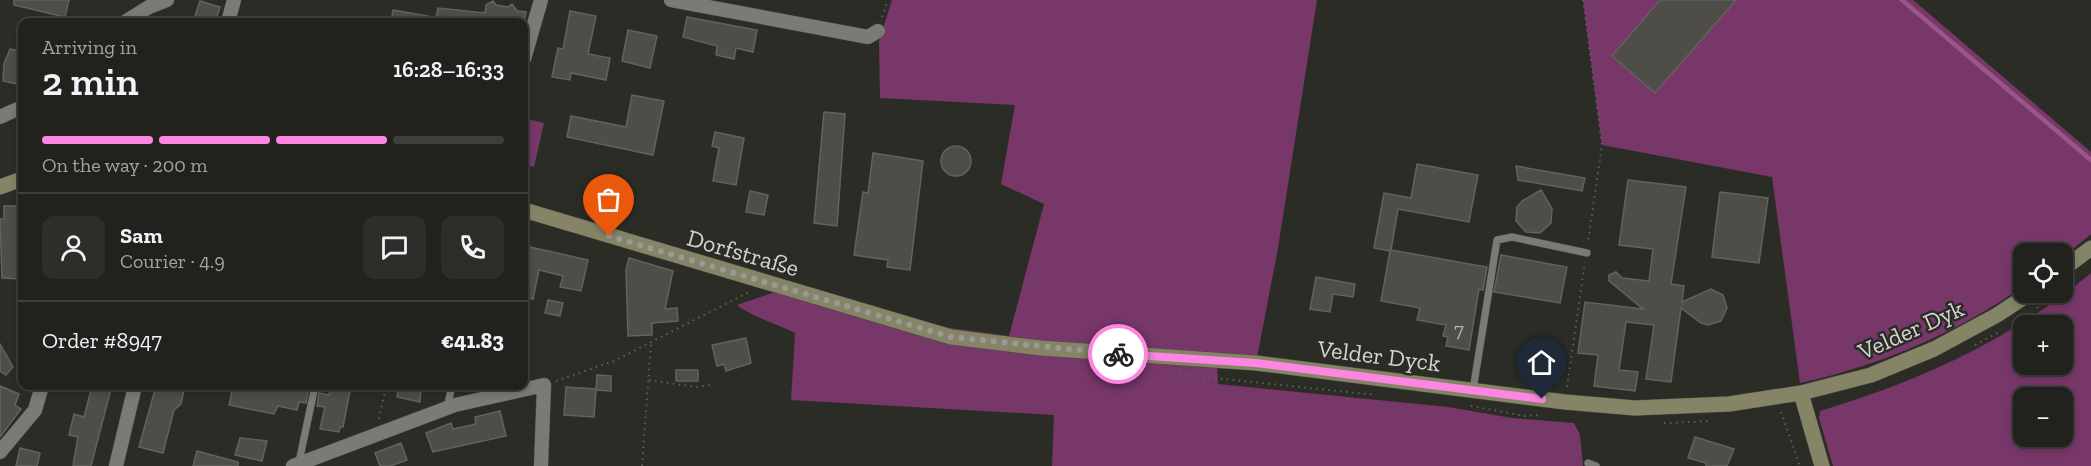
<!DOCTYPE html>
<meta charset="utf-8">
<style>
body{margin:0;font-family:"Zilla Slab",serif;background:#2d2e2a;color:#f1f3f6;height:100vh;display:flex;flex-direction:column;font-size:22px;white-space:nowrap}
*{box-sizing:border-box;margin:0}
p{font-size:20px;color:#a2a3a4}
.icon{flex:none;width:33px;height:33px;fill:none;stroke:currentColor;stroke-width:2;stroke-linecap:round;stroke-linejoin:round}
.map{position:relative;flex:1;overflow:hidden}
.panel{position:absolute;left:18px;top:18px;width:510px;height:372px;display:flex;flex-direction:column;background:#21211d;border-radius:12px;box-shadow:0 3px 9px #0003,0 0 0 2px #3e3e3b}
.panel>*{flex:none}
.buttons{position:absolute;left:2013px;top:243px;display:grid;gap:12px}
.buttons a{display:grid;place-items:center;width:60px;height:60px;border-radius:12px;background:#21211d;box-shadow:0 3px 9px #0003,0 0 0 2px #3e3e3b;font-size:30px}
.pin{position:absolute;display:grid;place-items:center;width:51px;height:51px;color:#fff;margin:-62px -26px;border-radius:50% 50% 50% 0;rotate:-45deg;box-shadow:0 0 6px #0007}
.pin .icon{rotate:45deg}
.courier{position:absolute;display:grid;place-items:center;width:60px;height:60px;margin:-30px;border:4px solid #fd86e2;border-radius:50%;background:#fff;color:#222;box-shadow:0 2px 8px #0007}
.summary em{font-style:normal;font-weight:600}
.summary div{display:flex;flex-direction:column-reverse}
.summary{display:flex;align-items:center;justify-content:space-between;height:102px;padding:0 24px}
h1{font-size:39px;font-weight:600;line-height:45px}
.bar{display:grid;grid-template-columns:repeat(4,1fr);gap:9px 6px;align-content:center;height:72px;padding:0 24px}
.bar i{height:8px;border-radius:4px;background:#3e3e3b}
.bar .active{background:#fd86e2}
.bar p{grid-column:span 4}
.line{display:flex;align-items:center;gap:15px;padding:0 24px;border-top:2px solid #3e3e3b}
.line div{flex:1}
.round{display:grid;place-items:center;flex:none;width:63px;height:63px;border-radius:12px;background:#2d2e2a}
.map>svg:first-child{display:block}
.green{fill:#773769;fill-rule:evenodd}
.lines{fill:none;stroke-linecap:round;stroke-linejoin:round}
.stream{stroke:#995689;stroke-width:4.5}
.building{fill:#4e4d48;stroke:#63625d;stroke-width:1.5}
.lane-casing{stroke:#4a4a46;stroke-width:8}
.street-casing{stroke:#4a4a46;stroke-width:15}
.secondary-casing{stroke:#4a4a46;stroke-width:16}
.path{stroke:#5f5f5b;stroke-width:2;stroke-dasharray:1.5 4.5;stroke-linecap:butt}
.lane{stroke:#7b7b75;stroke-width:7}
.street{stroke:#7b7b75;stroke-width:14}
.secondary{stroke:#868466;stroke-width:15}
.done{stroke:#999996;stroke-width:6;stroke-dasharray:0 10.8}
.route{stroke:#fd86e2;stroke-width:8}
.labels{text-anchor:middle;stroke-width:5;stroke-linejoin:round;paint-order:stroke}
.number-label{font-size:21px;fill:#b2b2af}
.street-label{font-size:24px;fill:#d4d4d1;stroke:#2c2c27}
</style>
<div class="map">
<svg width="2091" height="466" viewBox="0 0 2091 466">
<rect width="100%" height="100%" fill="#2c2c27"/>
<path class="green" d="M892,0H1317L1278,248L1256,363L1217,358L1218,384L1448,407L1512,418L1574,423L1580,435L1583,466H1052L1054,415L791,400L795,333C778,325 751,316 737,305L795,285L889,313L950,328L1009,336L1044,204L1001,184L1015,105L880,98L879,41Z
M1583,0H1913L2091,152V234L2063,257L2062,254H2024L2023,286C1958,333 1878,366 1800,383L1772,177L1602,145Z
M524,118L544,123L534,167L524,165Z
M2091,273V466H1833L1819,418L1820,411C1920,381 2011,340 2091,273ZM2024,326H2062V364H2024ZM2024,398H2062V436H2024Z"/>
<g class="lines">
<path class="stream" d="M1902,0L2091,160"/>
</g>
<path class="building" d="M14,0H69L65,17L14,5Z
M1660,0H1736L1655,93L1612,56Z
M200,1L220,7L215,22H193Z
M493,1L496,5L508,7L512,4L517,11L526,12L524,22H435L438,8L485,13L486,5Z
M393,10L428,16L427,22H391Z
M570,11L596,16L588,54L610,58L606,80L571,73L570,80L552,77L558,48L563,49Z
M687,17L757,30L753,52L736,48L734,59L716,55L717,46L683,37Z
M628,30L657,36L650,68L622,61Z
M10,49L22,51V85L3,81L4,64Z
M632,95L664,101L653,155L567,137L571,116L626,127Z
M824,112L845,114L837,226L814,223Z
M715,132L744,138L736,185L713,181L719,148L712,146Z
M941 161a15 15 0 1 1 30 0a15 15 0 1 1-30 0Z
M873,153L923,161L910,270L887,267L888,260L854,255L863,192L868,193Z
M1417,164L1478,175L1469,222L1398,209L1391,250L1487,267L1483,290L1479,289L1469,350L1446,346L1448,337L1443,336L1446,325L1417,320L1420,308L1381,301L1390,251L1374,248L1384,193L1411,198Z
M1516,166L1585,178L1582,191L1518,180Z
M1628,180L1686,187L1671,284L1684,286L1682,302L1711,289L1723,295L1727,308L1721,321L1708,325L1701,323L1681,308L1671,382L1646,379L1654,325L1626,322L1619,370L1638,372L1635,391L1594,386L1598,355L1578,353L1585,302L1643,309L1609,281V275L1616,272L1622,278L1649,281L1653,249L1619,245Z
M1541,190L1552,209L1551,223L1540,233L1526,232L1516,221L1517,207L1522,201Z
M750,191L768,195L764,215L746,212Z
M1720,192L1768,198L1759,263L1712,257Z
M4,206H22L20,257H22V279L2,278L0,219H4Z
M530,247L588,260L581,291L560,287L563,276L539,270L533,299L524,297V277Z
M1501,255L1567,267L1560,303L1494,292Z
M629,258L673,271L665,309L677,308L678,321L652,323V335L628,336L626,270Z
M1316,277L1355,284L1353,297L1333,294L1330,312L1310,309Z
M548,300L563,303L560,316L545,313Z
M746,338L751,363L726,371L724,364L717,366L712,345Z
M0,344L13,367L6,375L0,371Z
M676,370H698V381H676Z
M597,375L611,376V391L596,390L594,417L564,415L566,387L596,389Z
M0,386L19,394L15,405L21,409L0,437Z
M92,386L111,389L91,466H73L78,437L69,435L74,414L84,417Z
M156,386L184,390L181,404L174,410L163,453L139,447Z
M233,386H292L308,391L306,403L299,402L297,410L278,406L274,414L229,405Z
M331,386H351L343,427H340L339,432L320,429L325,407L317,406L319,393L329,395Z
M399,386H421L420,402L397,397Z
M500,411L506,436L433,452L426,433L451,423L453,429L476,424L475,417Z
M1695,437L1734,449L1727,466H1706V463L1688,458Z
M240,438L267,441L262,461L235,455Z
M401,443L407,460L390,466H380L375,453Z
M20,448L40,453L37,466H16Z
M197,451L238,462V466H193Z"/>
<g class="lines">
<g class="lane-casing">
<path id="lane" d="M1473,390L1497,240L1512,237L1587,253
M447,408L452,386
M299,462L315,386
M1588,463L1596,466"/>
</g>
<g class="street-casing">
<path id="street" d="M671,0L868,37L878,31
M125,22L149,7L167,0
M228,22L234,0
M524,59L541,0
M0,117L22,107
M0,452L35,410L42,386
M116,466L135,386
M293,466L455,405L544,385L541,466"/>
</g>
<g class="secondary-casing">
<path id="secondary" d="M0,187L22,179
M524,210L951,337L1041,348L1256,363L1565,402L1635,408L1729,404L1801,393L1871,375L1934,349L1997,315L2032,292
M2062,270L2091,248
M1801,393L1822,466"/>
</g>
<path class="path" d="M1583,0L1602,145L1588,242
M882,17L888,0
M2062,290L2072,282
M2037,308L2059,292
M1975,345L1999,332
M1167,373L1376,395
M649,380L696,387L711,385
M556,381L614,361L749,292
M1567,387L1585,262
M1471,406L1525,416L1542,415
M1781,412L1800,466
M379,419L386,386
M1664,423L1710,421
M642,466L651,343"/>
<use href="#lane" class="lane"/>
<use href="#street" class="street"/>
<use href="#secondary" class="secondary"/>
</g>
<g class="lines">
<path class="done" d="M609,236L951,337L1118,354"/>
<path class="route" d="M1118,354L1256,363L1542,399"/>
</g>
<g class="labels">
<g class="number-label">
<text x="1459" y="337">7</text>
</g>
<g class="street-label">
<text transform="translate(743 253) rotate(16)" y="8">Dorfstraße</text>
<text transform="translate(1911 330) rotate(-24)" y="8">Velder Dyk</text>
<text transform="translate(1379 356) rotate(7)" y="8">Velder Dyck</text>
</g>
</g>
</svg>
<div class="buttons">
<a><svg class="icon" aria-label="locate" viewBox="0 0 24 24"><circle cx="12" cy="12" r="6"/><path d="M12 2v4M12 18v4M2 12h4M18 12h4"/></svg></a>
<a>+</a>
<a>−</a>
</div>
<div class="pin" style="left:609px;top:236px;background:#ea580c"><svg class="icon" aria-label="bag" viewBox="0 0 24 24"><path d="M5 8h14l-1 12H6zM9 8a3 3 0 0 1 6 0"/></svg></div>
<div class="pin" style="left:1542px;top:399px;background:#1f2937"><svg class="icon" aria-label="home" viewBox="0 0 24 24"><path d="M3 11l9-7 9 7M6 9v11h12V9"/></svg></div>
<div class="courier" style="left:1118px;top:354px"><svg class="icon" aria-label="bike" viewBox="0 0 24 24"><circle cx="6" cy="16" r="4"/><circle cx="18" cy="16" r="4"/><path d="M6 16l4-8h5l3 8M10 8l3 8H6M13 5h3"/></svg></div>
<section class="panel">
<div class="summary"><div><h1>2 min</h1><p>Arriving in</p></div><em>16:28–16:33</em></div>
<div class="bar"><i class="active"></i><i class="active"></i><i class="active"></i><i></i><p>On the way · 200 m</p></div>
<div class="line" style="height:108px"><a class="round"><svg class="icon" aria-label="person" viewBox="0 0 24 24"><circle cx="12" cy="8" r="4"/><path d="M4 21q1-7 8-7t8 7"/></svg></a><div><b>Sam</b><p>Courier · 4.9</p></div><a class="round"><svg class="icon" aria-label="chat" viewBox="0 0 24 24"><path d="M4 5h16v11H9l-5 4z"/></svg></a><a class="round"><svg class="icon" aria-label="phone" viewBox="0 0 24 24"><path d="M5 4h4l2 5-3 2q2 4 5 5l2-3 5 2v4C11 20 4 13 5 4z"/></svg></a></div>
<div class="line" style="height:78px"><div>Order #8947</div><b>€41.83</b></div>
</section>
</div>
